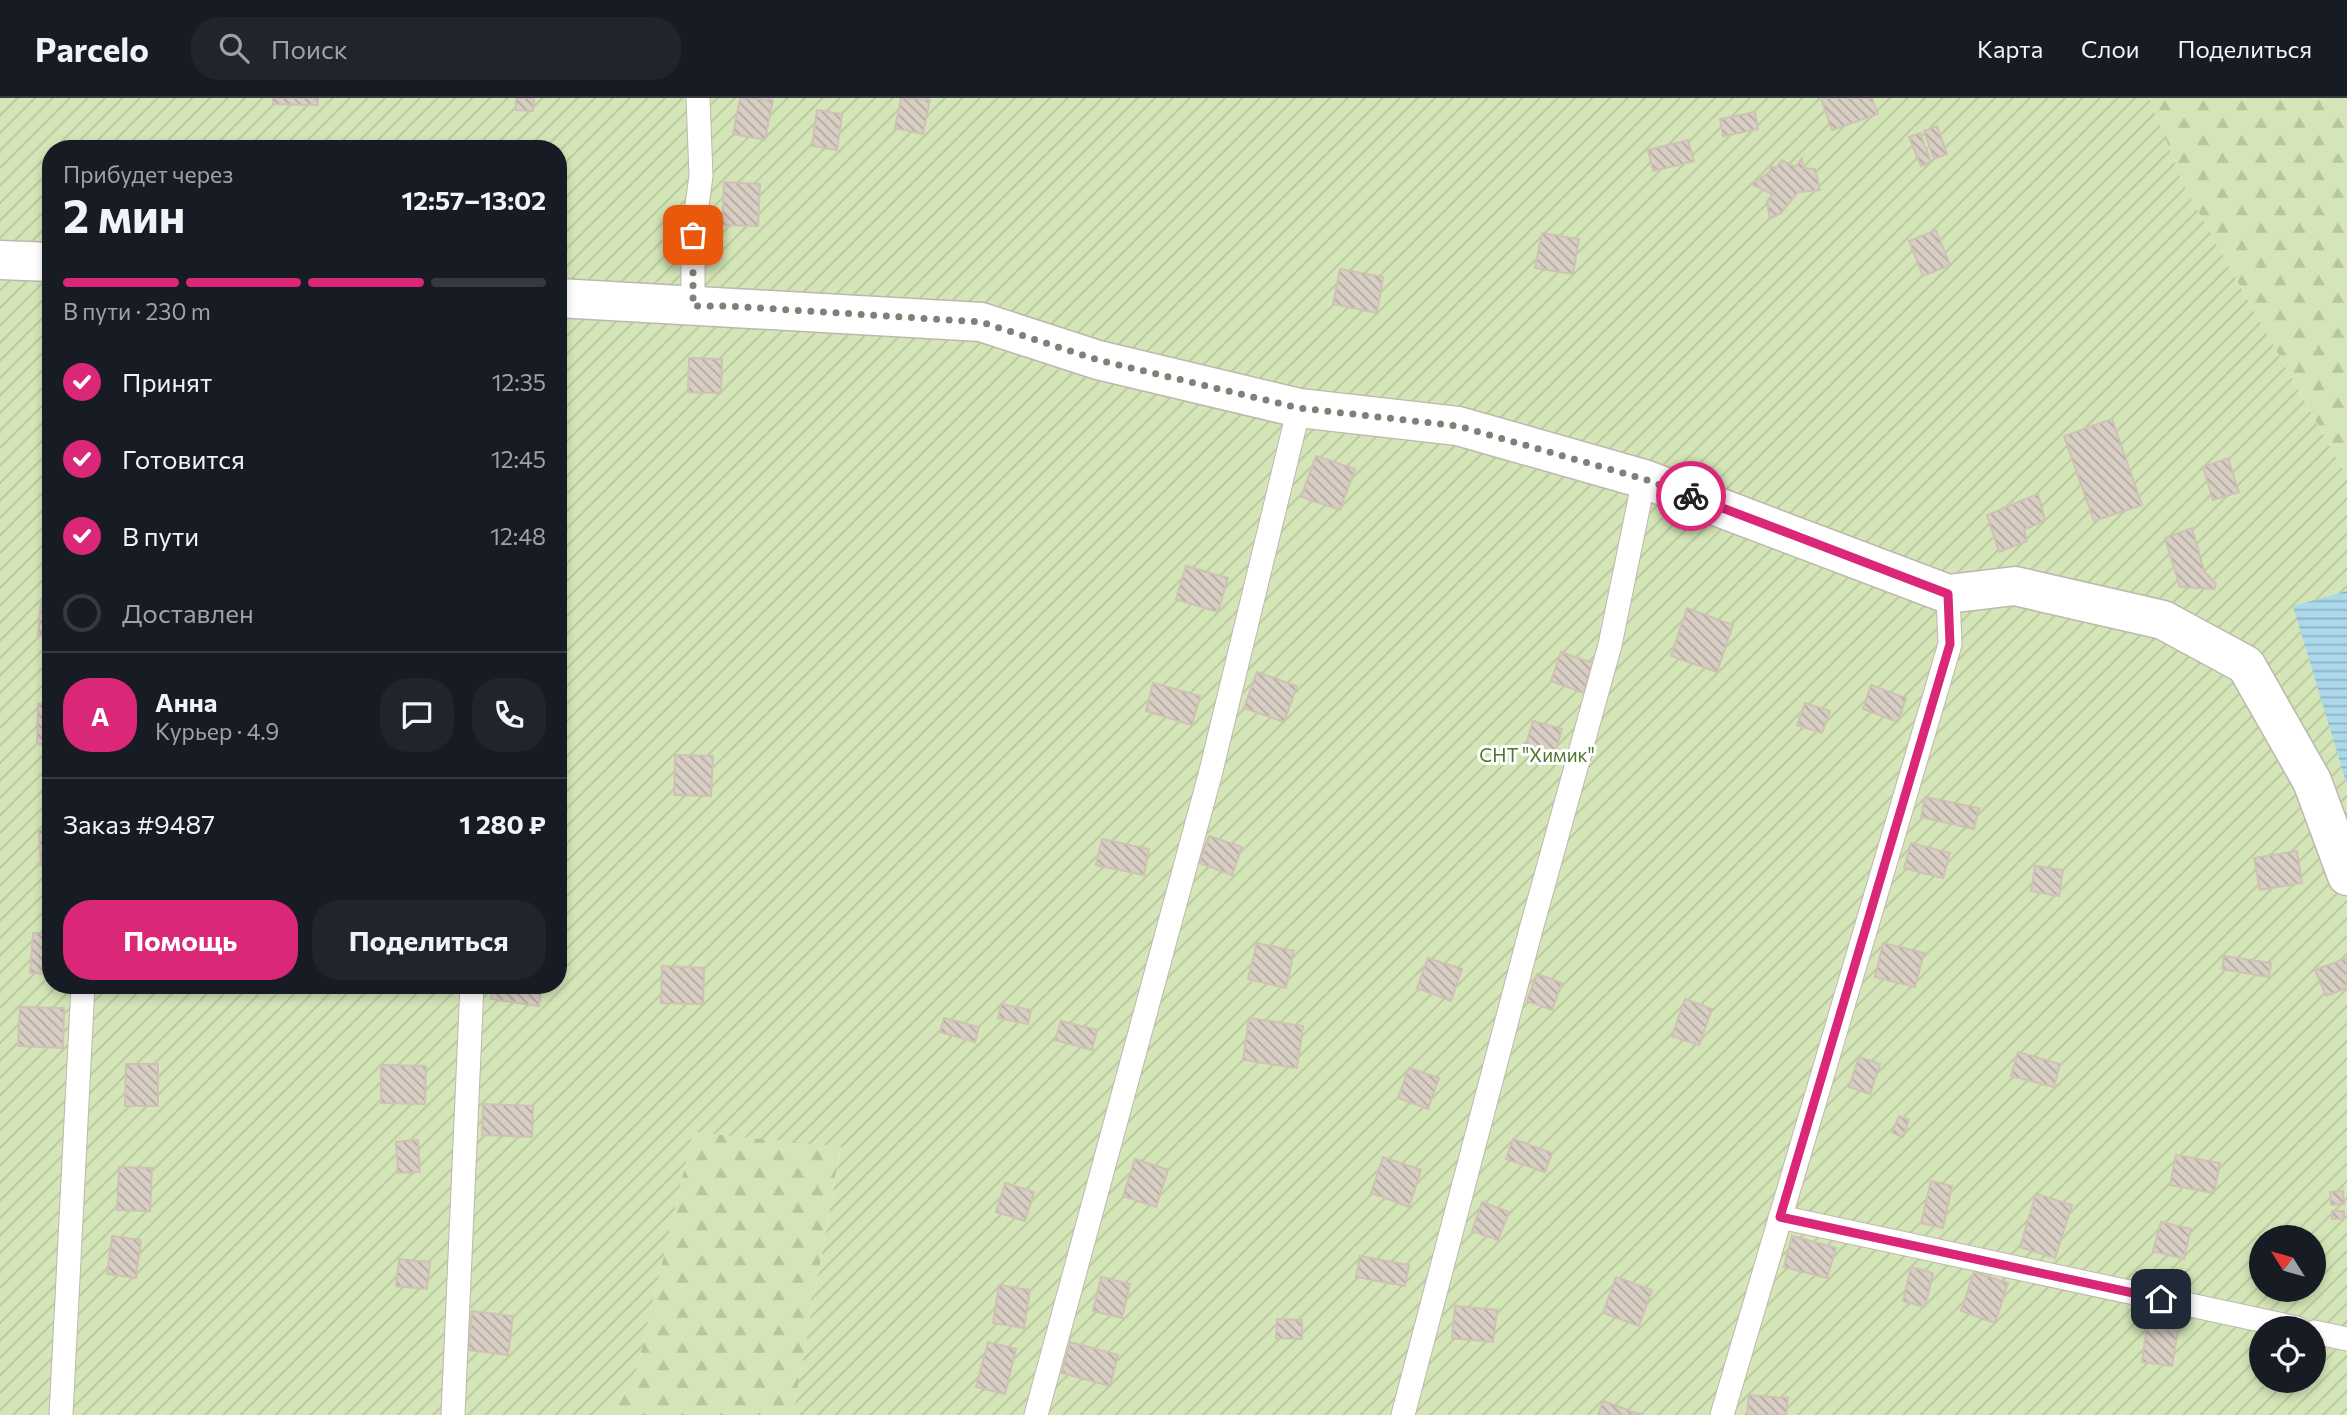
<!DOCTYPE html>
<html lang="ru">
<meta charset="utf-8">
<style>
body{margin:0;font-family:Commissioner,sans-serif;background:#20242c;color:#f1f3f6;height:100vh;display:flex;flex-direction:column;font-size:26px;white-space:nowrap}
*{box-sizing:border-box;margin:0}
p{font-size:23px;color:#9ea1a6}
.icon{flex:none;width:38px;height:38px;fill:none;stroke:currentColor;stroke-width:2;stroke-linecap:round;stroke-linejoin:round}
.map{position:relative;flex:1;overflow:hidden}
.sheet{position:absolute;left:42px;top:42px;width:525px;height:854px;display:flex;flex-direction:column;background:#171b24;border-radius:28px;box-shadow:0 4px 10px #0003}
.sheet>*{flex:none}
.needle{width:46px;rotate:307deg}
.controls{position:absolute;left:2249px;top:1127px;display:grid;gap:14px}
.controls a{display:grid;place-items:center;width:77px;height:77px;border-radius:50%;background:#171b24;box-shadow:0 4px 10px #0003;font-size:35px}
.pin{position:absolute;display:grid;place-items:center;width:60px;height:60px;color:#fff;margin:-30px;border-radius:14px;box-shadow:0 4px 10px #0006}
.courier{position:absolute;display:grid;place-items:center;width:70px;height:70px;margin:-35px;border:5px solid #db2777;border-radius:50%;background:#fff;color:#222;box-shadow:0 2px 9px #0007}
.head em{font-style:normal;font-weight:700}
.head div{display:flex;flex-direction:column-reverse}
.head{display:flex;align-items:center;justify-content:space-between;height:119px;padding:0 21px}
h1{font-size:46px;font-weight:700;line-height:52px}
.bar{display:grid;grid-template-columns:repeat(4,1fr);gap:10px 7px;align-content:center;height:84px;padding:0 21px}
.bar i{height:9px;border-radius:5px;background:#363941}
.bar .selected{background:#db2777}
.bar p{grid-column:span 4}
.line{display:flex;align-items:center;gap:18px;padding:0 21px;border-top:2px solid #363941}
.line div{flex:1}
.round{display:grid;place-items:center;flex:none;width:74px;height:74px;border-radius:28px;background:#20242c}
ol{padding:0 21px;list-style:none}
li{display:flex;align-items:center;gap:21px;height:77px}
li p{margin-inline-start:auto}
li .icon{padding:7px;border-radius:50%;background:#db2777;color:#fff;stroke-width:4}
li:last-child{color:#9ea1a6}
li i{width:38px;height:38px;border:4px solid #363941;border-radius:50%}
.action{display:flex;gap:14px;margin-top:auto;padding:14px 21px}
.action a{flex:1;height:80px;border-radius:28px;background:#db2777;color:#fff;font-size:28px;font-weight:700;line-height:80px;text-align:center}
.action a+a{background:#20242c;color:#f1f3f6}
header{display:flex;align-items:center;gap:42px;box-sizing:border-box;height:98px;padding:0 35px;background:#171b24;border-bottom:2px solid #363941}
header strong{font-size:33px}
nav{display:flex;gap:38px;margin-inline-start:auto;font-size:24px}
.search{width:490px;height:63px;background:#20242c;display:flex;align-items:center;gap:18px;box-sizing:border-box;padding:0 24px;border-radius:28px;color:#9ea1a6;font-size:26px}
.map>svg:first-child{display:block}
.forest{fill:url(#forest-firs)}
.garden{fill:url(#garden-furrows);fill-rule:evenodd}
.water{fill:url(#water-rules)}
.building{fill:url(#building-back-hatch);stroke:#cfc2b4;stroke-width:2}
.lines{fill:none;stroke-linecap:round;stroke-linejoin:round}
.service-casing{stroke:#bfb7ae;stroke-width:25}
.minor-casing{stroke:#bfb7ae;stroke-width:41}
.service{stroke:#fff;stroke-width:23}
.minor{stroke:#fff;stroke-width:38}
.done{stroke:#847e77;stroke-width:7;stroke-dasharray:0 12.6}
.route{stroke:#db2777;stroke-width:9}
.labels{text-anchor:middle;stroke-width:6;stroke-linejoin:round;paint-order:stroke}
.park-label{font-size:19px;fill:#517630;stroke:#fff}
</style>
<header>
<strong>Parcelo</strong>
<div class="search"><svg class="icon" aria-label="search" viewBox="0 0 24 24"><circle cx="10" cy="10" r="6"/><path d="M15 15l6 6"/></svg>Поиск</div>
<nav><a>Карта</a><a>Слои</a><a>Поделиться</a></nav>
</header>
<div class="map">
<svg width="2347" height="1317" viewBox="0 0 2347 1317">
<defs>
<pattern id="forest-firs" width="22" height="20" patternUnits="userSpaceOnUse" patternTransform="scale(1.75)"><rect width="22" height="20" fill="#d4e5b7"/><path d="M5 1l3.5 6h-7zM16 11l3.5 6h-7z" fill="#b8c69e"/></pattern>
<pattern id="garden-furrows" width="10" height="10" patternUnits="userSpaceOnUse" patternTransform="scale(1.75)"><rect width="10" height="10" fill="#d4e5b7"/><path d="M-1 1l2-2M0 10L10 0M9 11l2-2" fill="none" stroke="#b8c69e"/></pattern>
<pattern id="water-rules" width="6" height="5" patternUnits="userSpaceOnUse" patternTransform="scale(1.75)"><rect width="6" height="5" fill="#acd8ec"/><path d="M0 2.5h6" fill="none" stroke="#8eb1c0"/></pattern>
<pattern id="building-back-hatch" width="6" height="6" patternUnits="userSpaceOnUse" patternTransform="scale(1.75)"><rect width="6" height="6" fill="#d8cec4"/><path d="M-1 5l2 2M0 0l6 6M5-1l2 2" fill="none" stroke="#b1a9a0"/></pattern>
</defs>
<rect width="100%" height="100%" fill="#f4f0eb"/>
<path class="forest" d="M2149,0H2347V379L2185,90Z
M693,1034L841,1048L793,1317H606L634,1283Z"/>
<path class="garden" d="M0,0H2149L2185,90L2347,379V1317H793L841,1049L693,1034L634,1283L606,1317H0ZM51,51H558V887H51ZM2261,1139H2314V1192H2261ZM2261,1230H2314V1283H2261Z"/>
<path class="water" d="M2347,493V687L2293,508Z"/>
<path class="building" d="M273,0H318V7L273,6Z
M516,0H534L533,13L516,12Z
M740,0L773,2L765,42L733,36Z
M901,0L930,2L923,36L895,30Z
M1821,0H1872L1878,16L1832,32Z
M817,12L842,16L837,52L812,48Z
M1755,14L1758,31L1723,38L1720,21Z
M1937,28L1947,56L1934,61L1924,33Z
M1920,35L1931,64L1921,68L1909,39Z
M1688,42L1694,63L1653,73L1648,52Z
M1802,60L1803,70L1815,71L1820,92L1798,94L1781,115L1770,121L1767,104L1772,96L1751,86L1770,74L1771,68L1776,70L1782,62L1795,69Z
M724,84L760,86L758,128L722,127Z
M1936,132L1950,167L1923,178L1909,143Z
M1542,135L1579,141L1573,176L1535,170Z
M1340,171L1383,179L1377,215L1333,206Z
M689,260L722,261L721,295L688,294Z
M2112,321L2142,407L2094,423L2064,338Z
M1316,358L1355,371L1340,412L1301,399Z
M2228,360L2239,394L2213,402L2203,369Z
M2038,396L2045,422L2024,432L2027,443L1999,454L1987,417Z
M2192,430L2204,473L2216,486L2214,491L2180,489L2165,440Z
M1186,468L1228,480L1218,514L1176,501Z
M558,479H565V527H558Z
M41,504L51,505V538L38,537Z
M1687,510L1733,527L1717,574L1671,558Z
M1561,554L1593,565L1583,595L1551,583Z
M1257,574L1297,588L1284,624L1244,610Z
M1153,585L1200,598L1192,627L1146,613Z
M1871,587L1906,600L1898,624L1863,611Z
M1805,605L1830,613L1822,635L1797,627Z
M38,606H51V647L37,646Z
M1533,623L1562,631L1554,658L1525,650Z
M675,657L713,658L711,698L674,697Z
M1925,699L1979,710L1974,731L1921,719Z
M39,732H51V767H41Z
M1209,738L1242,749L1232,777L1199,765Z
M1102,741L1149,751L1144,777L1096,767Z
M1911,745L1950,755L1943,780L1904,770Z
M2297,753L2302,785L2260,792L2254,760Z
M2035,768L2063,772L2059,798L2031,793Z
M33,835H51V876L30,875Z
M1257,845L1294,853L1286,890L1248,881Z
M1883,845L1924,855L1915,889L1875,879Z
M2224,858L2271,865L2269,879L2222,871Z
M1428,860L1462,871L1451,903L1417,890Z
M2347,860V890L2326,898L2315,872Z
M662,868L704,870L703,906L661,905Z
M1537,876L1562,885L1552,912L1527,903Z
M390,887H429V892Z
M494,887H542L539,908L491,901Z
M1685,901L1712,911L1699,947L1672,938Z
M1001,906L1031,912L1028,926L998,920Z
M20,909L64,910L63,950L18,948Z
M944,920L979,929L975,944L940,934Z
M1249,920L1303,928L1297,970L1243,962Z
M1061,923L1097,932L1092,952L1055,942Z
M2018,954L2060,966L2054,989L2011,978Z
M1859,959L1880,966L1870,996L1849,989Z
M126,966H158V1008H125Z
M381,967L426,968L425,1006L381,1005Z
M1409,970L1439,980L1428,1011L1398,1000Z
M483,1006L533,1008L532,1039L482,1037Z
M1899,1018L1909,1022L1903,1039L1892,1035Z
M1513,1041L1552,1055L1545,1074L1506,1061Z
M418,1042L420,1074L398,1075L396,1044Z
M2176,1057L2220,1065L2214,1095L2170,1087Z
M1383,1059L1421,1072L1409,1109L1371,1095Z
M1135,1061L1168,1072L1156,1109L1123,1098Z
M119,1069L152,1070L150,1113L117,1112Z
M1931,1083L1952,1088L1943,1130L1921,1125Z
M1005,1085L1034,1094L1025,1123L996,1114Z
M2343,1093L2344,1106L2331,1107L2330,1094Z
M2036,1096L2072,1107L2055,1160L2020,1149Z
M1482,1104L1509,1114L1498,1142L1472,1133Z
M2332,1113H2344V1121H2332Z
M2161,1124L2191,1131L2184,1161L2153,1153Z
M112,1138L141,1142L136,1180L107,1176Z
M1792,1138L1836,1150L1827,1180L1784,1169Z
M1360,1158L1409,1167L1405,1188L1356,1179Z
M399,1161L430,1164L427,1191L396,1188Z
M1911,1169L1933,1175L1925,1209L1903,1203Z
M1974,1174L2008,1185L1995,1225L1961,1213Z
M1101,1179L1130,1186L1122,1220L1093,1213Z
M1616,1179L1652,1192L1639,1228L1603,1215Z
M999,1187L1030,1192L1024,1230L993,1225Z
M1455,1208L1497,1212L1493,1244L1452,1240Z
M472,1213L513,1218L508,1257L468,1252Z
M1277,1221L1302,1222V1241L1276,1240Z
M2147,1228L2178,1233L2172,1268L2142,1264Z
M988,1244L1016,1251L1005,1296L976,1289Z
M1070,1244L1118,1257L1110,1288L1062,1275Z
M1749,1297L1788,1300L1786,1317H1747Z
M1603,1303L1642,1317H1598Z"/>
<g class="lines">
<g class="service-casing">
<path id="service" d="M693,208V137L701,78L698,0
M1780,1119L2297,1230
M2314,1234L2347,1241
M61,1317L83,887
M453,1317L472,887
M1036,1317L1210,677L1299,310
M1403,1317L1530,835L1610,547L1644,381
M1722,1317L1950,546L1948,496"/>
</g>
<g class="minor-casing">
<path id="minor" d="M0,162L51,164
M558,200L981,224L1098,262L1299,310L1458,328L1644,381L1948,496L2015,488L2163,522L2246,567L2312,683L2347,778"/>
</g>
<use href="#service" class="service"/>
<use href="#minor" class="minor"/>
</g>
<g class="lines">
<path class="done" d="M693,137V208H728L981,224L1098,262L1299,310L1458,328L1644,381L1691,398"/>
<path class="route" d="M1691,398L1948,496L1950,546L1780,1119L2161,1201"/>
</g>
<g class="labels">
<g class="park-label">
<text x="1537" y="664">СНТ "Химик"</text>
</g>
</g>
</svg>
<div class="controls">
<a><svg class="needle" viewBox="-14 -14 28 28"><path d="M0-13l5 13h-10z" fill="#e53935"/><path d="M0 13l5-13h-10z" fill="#9ea1a6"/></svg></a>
<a><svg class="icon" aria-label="locate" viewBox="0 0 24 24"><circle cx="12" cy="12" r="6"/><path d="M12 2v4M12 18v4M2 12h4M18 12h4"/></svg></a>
</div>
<div class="pin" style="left:693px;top:137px;background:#ea580c"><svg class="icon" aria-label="bag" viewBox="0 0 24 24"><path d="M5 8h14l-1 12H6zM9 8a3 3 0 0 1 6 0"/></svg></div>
<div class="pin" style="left:2161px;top:1201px;background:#1f2937"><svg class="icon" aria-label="home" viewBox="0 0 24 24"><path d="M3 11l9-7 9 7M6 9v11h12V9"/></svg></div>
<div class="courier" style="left:1691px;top:398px"><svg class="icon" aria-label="bike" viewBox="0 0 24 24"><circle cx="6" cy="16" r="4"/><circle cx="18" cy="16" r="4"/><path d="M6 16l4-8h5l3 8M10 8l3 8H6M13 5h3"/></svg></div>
<section class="sheet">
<div class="head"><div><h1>2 мин</h1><p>Прибудет через</p></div><em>12:57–13:02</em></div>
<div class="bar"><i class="selected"></i><i class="selected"></i><i class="selected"></i><i></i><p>В пути · 230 m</p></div>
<ol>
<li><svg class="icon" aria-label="check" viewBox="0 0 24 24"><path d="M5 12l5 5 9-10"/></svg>Принят<p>12:35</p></li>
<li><svg class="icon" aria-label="check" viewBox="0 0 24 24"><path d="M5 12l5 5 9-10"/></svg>Готовится<p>12:45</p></li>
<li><svg class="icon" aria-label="check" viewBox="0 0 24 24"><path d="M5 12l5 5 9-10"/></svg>В пути<p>12:48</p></li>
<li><i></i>Доставлен</li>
</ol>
<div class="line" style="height:126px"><b class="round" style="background:#db2777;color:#fff">А</b><div><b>Анна</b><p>Курьер · 4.9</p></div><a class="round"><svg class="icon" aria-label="chat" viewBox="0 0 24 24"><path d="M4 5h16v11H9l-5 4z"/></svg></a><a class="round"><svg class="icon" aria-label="phone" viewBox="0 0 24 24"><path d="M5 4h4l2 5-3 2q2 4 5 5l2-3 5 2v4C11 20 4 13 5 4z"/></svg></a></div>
<div class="line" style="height:91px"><div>Заказ #9487</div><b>1 280 ₽</b></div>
<div class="action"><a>Помощь</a><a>Поделиться</a></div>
</section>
</div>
